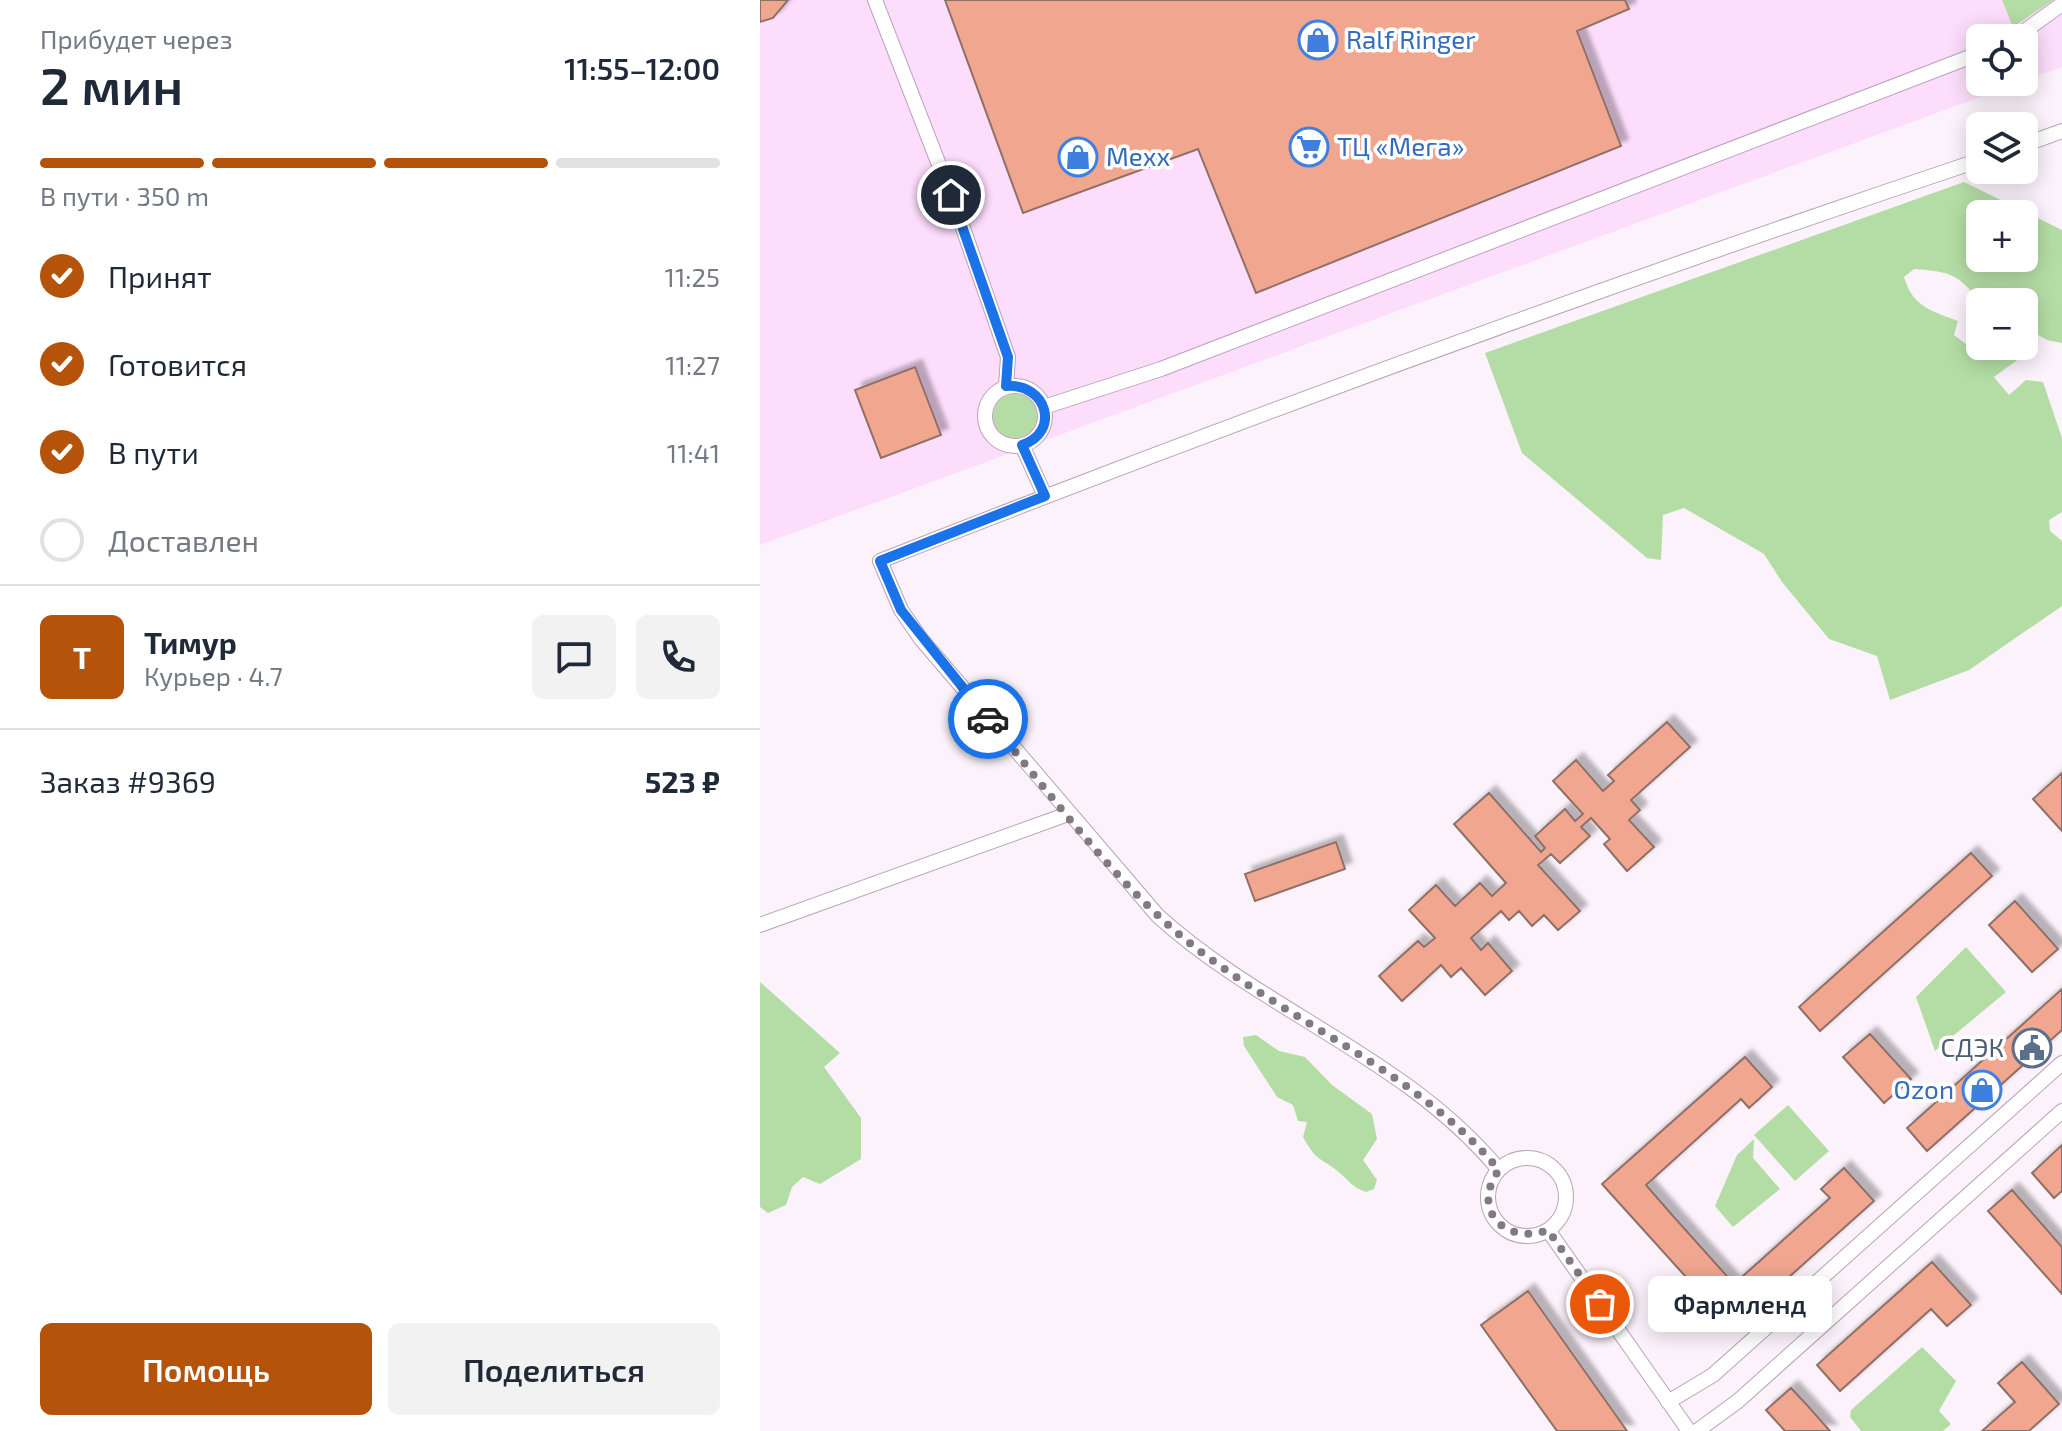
<!DOCTYPE html>
<html lang="ru">
<meta charset="utf-8">
<style>
body{margin:0;font-family:"Exo 2",sans-serif;background:#f2f2f3;color:#1f2937;height:100vh;display:flex;flex-direction:column;font-size:30px;white-space:nowrap}
*{box-sizing:border-box;margin:0}
p{font-size:26px;color:#747a83}
.icon{flex:none;width:44px;height:44px;fill:none;stroke:currentColor;stroke-width:2;stroke-linecap:round;stroke-linejoin:round}
.map{position:relative;flex:1;overflow:hidden}
.sheet{display:flex;flex-direction:column;background:#fff;width:760px}
.sheet>*{flex:none}
.fabs{position:absolute;left:1206px;top:24px;display:grid;gap:16px}
.fabs a{display:grid;place-items:center;width:72px;height:72px;border-radius:12px;background:#fff;box-shadow:0 4px 20px #0003;font-size:40px}
.pin{position:absolute;display:grid;place-items:center;width:68px;height:68px;color:#fff;margin:-34px;border:4px solid #fff;border-radius:50%;box-shadow:0 2px 8px #0007}
.courier{position:absolute;display:grid;place-items:center;width:80px;height:80px;margin:-40px;border:6px solid #1a73e8;border-radius:50%;background:#fff;color:#222;box-shadow:0 2px 10px #0007}
.bubble{position:absolute;height:56px;border-radius:12px;background:#fff;box-shadow:0 4px 20px #0003;font-size:26px;font-weight:600;line-height:56px;text-align:center}
.summary em{font-style:normal;font-weight:600}
.summary div{display:flex;flex-direction:column-reverse}
.summary{display:flex;align-items:center;justify-content:space-between;height:136px;padding:0 40px}
h1{font-size:52px;font-weight:600;line-height:60px}
.bar{display:grid;grid-template-columns:repeat(4,1fr);gap:12px 8px;align-content:center;height:96px;padding:0 40px}
.bar i{height:10px;border-radius:6px;background:#e0e1e3}
.bar .selected{background:#b45309}
.bar p{grid-column:span 4}
.line{display:flex;align-items:center;gap:20px;padding:0 40px;border-top:2px solid #e0e1e3}
.line div{flex:1}
.round{display:grid;place-items:center;flex:none;width:84px;height:84px;border-radius:12px;background:#f2f2f3}
ol{padding:0 40px;list-style:none}
li{display:flex;align-items:center;gap:24px;height:88px}
li p{margin-inline-start:auto}
li .icon{padding:8px;border-radius:50%;background:#b45309;color:#fff;stroke-width:4}
li:last-child{color:#747a83}
li i{width:44px;height:44px;border:4px solid #e0e1e3;border-radius:50%}
.cta{display:flex;gap:16px;margin-top:auto;padding:16px 40px}
.cta a{flex:1;height:92px;border-radius:12px;background:#b45309;color:#fff;font-size:32px;font-weight:600;line-height:92px;text-align:center}
.cta a+a{background:#f2f2f3;color:#1f2937}
main{display:flex;flex:1;min-height:0}
.map>svg:first-child{display:block}
.built{fill:#fdddfc}
.green{fill:#b4dda5;fill-rule:evenodd}
.building{fill:#f1a690;stroke:#8f7067;stroke-width:2;filter:url(#shadow)}
.lines{fill:none;stroke-linecap:round;stroke-linejoin:round}
.minor-casing{stroke:#baa2b9;stroke-width:16}
.minor{stroke:#fff;stroke-width:14}
.done{stroke:#837983;stroke-width:8;stroke-dasharray:0 14.4}
.route{stroke:#1a73e8;stroke-width:10}
.labels{text-anchor:middle;stroke-width:7;stroke-linejoin:round;paint-order:stroke}
.shop-label{font-size:26px;fill:#366cbe;stroke:#fff;text-anchor:start}
.service-label{font-size:26px;fill:#4e5e75;stroke:#fff;text-anchor:end}
</style>
<main>
<section class="sheet">
<div class="summary"><div><h1>2 мин</h1><p>Прибудет через</p></div><em>11:55–12:00</em></div>
<div class="bar"><i class="selected"></i><i class="selected"></i><i class="selected"></i><i></i><p>В пути · 350 m</p></div>
<ol>
<li><svg class="icon" aria-label="check" viewBox="0 0 24 24"><path d="M5 12l5 5 9-10"/></svg>Принят<p>11:25</p></li>
<li><svg class="icon" aria-label="check" viewBox="0 0 24 24"><path d="M5 12l5 5 9-10"/></svg>Готовится<p>11:27</p></li>
<li><svg class="icon" aria-label="check" viewBox="0 0 24 24"><path d="M5 12l5 5 9-10"/></svg>В пути<p>11:41</p></li>
<li><i></i>Доставлен</li>
</ol>
<div class="line" style="height:144px"><b class="round" style="background:#b45309;color:#fff">Т</b><div><b>Тимур</b><p>Курьер · 4.7</p></div><a class="round"><svg class="icon" aria-label="chat" viewBox="0 0 24 24"><path d="M4 5h16v11H9l-5 4z"/></svg></a><a class="round"><svg class="icon" aria-label="phone" viewBox="0 0 24 24"><path d="M5 4h4l2 5-3 2q2 4 5 5l2-3 5 2v4C11 20 4 13 5 4z"/></svg></a></div>
<div class="line" style="height:104px"><div>Заказ #9369</div><b>523 ₽</b></div>
<div class="cta"><a>Помощь</a><a>Поделиться</a></div>
</section>
<div class="map">
<svg width="1302" height="1431" viewBox="0 0 1302 1431">
<defs>
<filter id="shadow"><feDropShadow dx="7" dy="-7" stdDeviation="2" flood-color="#0004"/></filter>
</defs>
<rect width="100%" height="100%" fill="#fcf2fb"/>
<path class="built" d="M0,0H1302V67L1264,81V38H1220V82H1261L0,545Z"/>
<path class="green" d="M1242,0H1293L1253,27Z
M1204,182L1302,230V343L1287,340L1264,327V302H1221C1196,273 1191,272 1154,269L1144,277C1153,307 1170,310 1198,321L1194,335L1206,344L1220,338V346H1258L1264,355L1234,377L1249,395L1266,380L1283,382L1302,438V512L1289,520L1290,531L1302,541V606L1209,670L1130,700L1117,656L1069,639L1022,582L1004,554L924,508L903,515L901,560L887,558L762,453L725,353ZM1264,214V258H1220V214Z
M233 416a22 22 0 1 1 44 0a22 22 0 1 1-44 0Z
M1206,947L1246,992L1175,1051L1156,997Z
M0,982L80,1053L64,1067L101,1118V1159L60,1184L43,1177L32,1187L26,1205L8,1213L0,1207Z
M496,1035L519,1051L545,1057L572,1085L612,1114L617,1139L603,1160L617,1180L614,1189L606,1192C593,1188 589,1181 580,1173C561,1157 557,1163 543,1137L547,1122L538,1121L533,1105L517,1097L484,1046L483,1037Z
M1028,1105L1069,1151L1035,1181L994,1135Z
M994,1139L993,1158L1020,1189L973,1227L955,1206L977,1155Z
M1162,1347L1196,1381L1179,1411L1191,1424L1183,1431H1101L1090,1417L1091,1410Z"/>
<path class="building" d="M0,0H28L13,18L0,22Z
M185,0H865L869,9L817,31L861,146L496,293L438,149L263,213Z
M155,367L181,435L121,458L95,390Z
M907,722L930,747L871,800L880,810L869,820L894,847L867,871L844,844L850,839L831,818L821,827L830,836L800,863L791,854L778,865L820,911L798,930L784,915L772,926L759,911L749,920L741,911L711,938L721,950L728,943L752,971L725,995L701,968L691,977L681,965L642,1001L619,976L658,941L664,947L675,938L649,910L676,885L695,906L720,883L732,896L746,883L694,824L729,793L781,852L785,848L775,836L805,809L815,821L823,814L793,781L816,760L843,791L854,781L848,775Z
M1302,773V831L1273,799Z
M576,842L585,869L495,901L485,874Z
M1211,853L1232,876L1060,1031L1039,1007Z
M1255,901L1298,949L1272,972L1229,925Z
M1302,989V1030L1167,1151L1147,1128Z
M1110,1034L1151,1079L1124,1103L1083,1057Z
M985,1057L1012,1087L989,1108L981,1099L886,1185L914,1217L974,1284L1070,1198L1061,1189L1084,1168L1114,1201L972,1328L842,1184Z
M1302,1145V1191L1294,1198L1272,1173Z
M1252,1190L1302,1247V1294L1228,1211Z
M1172,1262L1211,1305L1187,1326L1171,1309L1080,1391L1057,1365Z
M768,1291L867,1431H797L721,1325Z
M1262,1362L1299,1404L1269,1431H1222L1255,1402L1238,1383Z
M1031,1388L1047,1405L1070,1431H1025L1006,1410Z"/>
<g class="lines">
<g class="minor-casing">
<path id="minor" d="M115,0L197,211L248,357L246,386
M1255,38L1302,4
M1264,145L1302,131
M225 416a30 30 0 1 1 60 0a30 30 0 1 1-60 0Z
M284,407L401,369L1220,53
M262,445L285,496
M0,925L308,814
M728 1197a39 39 0 1 1 78 0a39 39 0 1 1-78 0Z
M739,1170C648,1059 503,1011 398,916L161,639L141,610L120,561C483,418 850,284 1220,160
M788,1230L929,1431
M908,1402L953,1375L1302,1063
M937,1431L978,1401L1302,1111"/>
</g>
<use href="#minor" class="minor"/>
</g>
<g class="lines">
<path class="done" d="M228,719C292,795 357,887 436,948C535,1025 657,1072 739,1170C710,1209 745,1246 788,1230L840,1304"/>
<path class="route" d="M191,195L248,357L246,386C287,383 301,432 262,445L285,496L120,561L141,610L228,719"/>
</g>
<defs>
<g id="shop-ring" transform="scale(2)"><circle r="9.5" fill="#fff" stroke="#3f7fe0" stroke-width="1.5"/><path d="M-5-2.5h2.3a2.7 3.5 0 0 1 5.4 0H5L5.5 6h-11ZM-1.5-2.5h3a1.5 2.3 0 0 0-3 0Z" fill="#3f7fe0"/></g>
<g id="supermarket-ring" transform="scale(2)"><circle r="9.5" fill="#fff" stroke="#3f7fe0" stroke-width="1.5"/><path d="M-6-5.5h2.5l.6 2H6L4.5 2H-2.5L-4.4-4H-6ZM-1.5 3.2a1.3 1.3 0 1 0 .1 0ZM3 3.2a1.3 1.3 0 1 0 .1 0Z" fill="#3f7fe0"/></g>
<g id="civic-ring" transform="scale(2)"><circle r="9.5" fill="#fff" stroke="#5c6f8a" stroke-width="1.5"/><path d="M-.6-6.5H3V-4.5H.6V-3L4-1V1h2V6H-6V1h2V-1L-.6-3ZM-1.2 2.5V6h2.4V2.5Z" fill="#5c6f8a"/></g>
</defs>
<g fill-rule="evenodd">
<use href="#shop-ring" x="558" y="40"/>
<use href="#supermarket-ring" x="549" y="147"/>
<use href="#shop-ring" x="318" y="157"/>
<use href="#civic-ring" x="1272" y="1048"/>
<use href="#shop-ring" x="1222" y="1090"/>
</g>
<g class="labels">
<g class="shop-label">
<text x="586" y="49">Ralf Ringer</text>
<text x="577" y="156">ТЦ «Мега»</text>
<text x="346" y="166">Mexx</text>
<text x="1194" y="1099" text-anchor="end">Ozon</text>
</g>
<g class="service-label">
<text x="1244" y="1057">СДЭК</text>
</g>
</g>
</svg>
<div class="fabs">
<a><svg class="icon" aria-label="locate" viewBox="0 0 24 24"><circle cx="12" cy="12" r="6"/><path d="M12 2v4M12 18v4M2 12h4M18 12h4"/></svg></a>
<a><svg class="icon" aria-label="layers" viewBox="0 0 24 24"><path d="M12 4l9 5-9 5-9-5zM3 14l9 5 9-5"/></svg></a>
<a>+</a>
<a>−</a>
</div>
<div class="pin" style="left:840px;top:1304px;background:#ea580c"><svg class="icon" aria-label="bag" viewBox="0 0 24 24"><path d="M5 8h14l-1 12H6zM9 8a3 3 0 0 1 6 0"/></svg></div>
<div class="pin" style="left:191px;top:195px;background:#1f2937"><svg class="icon" aria-label="home" viewBox="0 0 24 24"><path d="M3 11l9-7 9 7M6 9v11h12V9"/></svg></div>
<div class="courier" style="left:228px;top:719px"><svg class="icon" aria-label="car" viewBox="0 0 24 24"><path d="M5 17H2v-5l4-1 3-4h7l3 4 3 1v5h-3M9 17h6M6 11h13"/><circle cx="7" cy="17" r="2"/><circle cx="17" cy="17" r="2"/></svg></div>
<div class="bubble" style="left:888px;top:1276px;width:184px">Фармленд</div>
</div>
</main>
